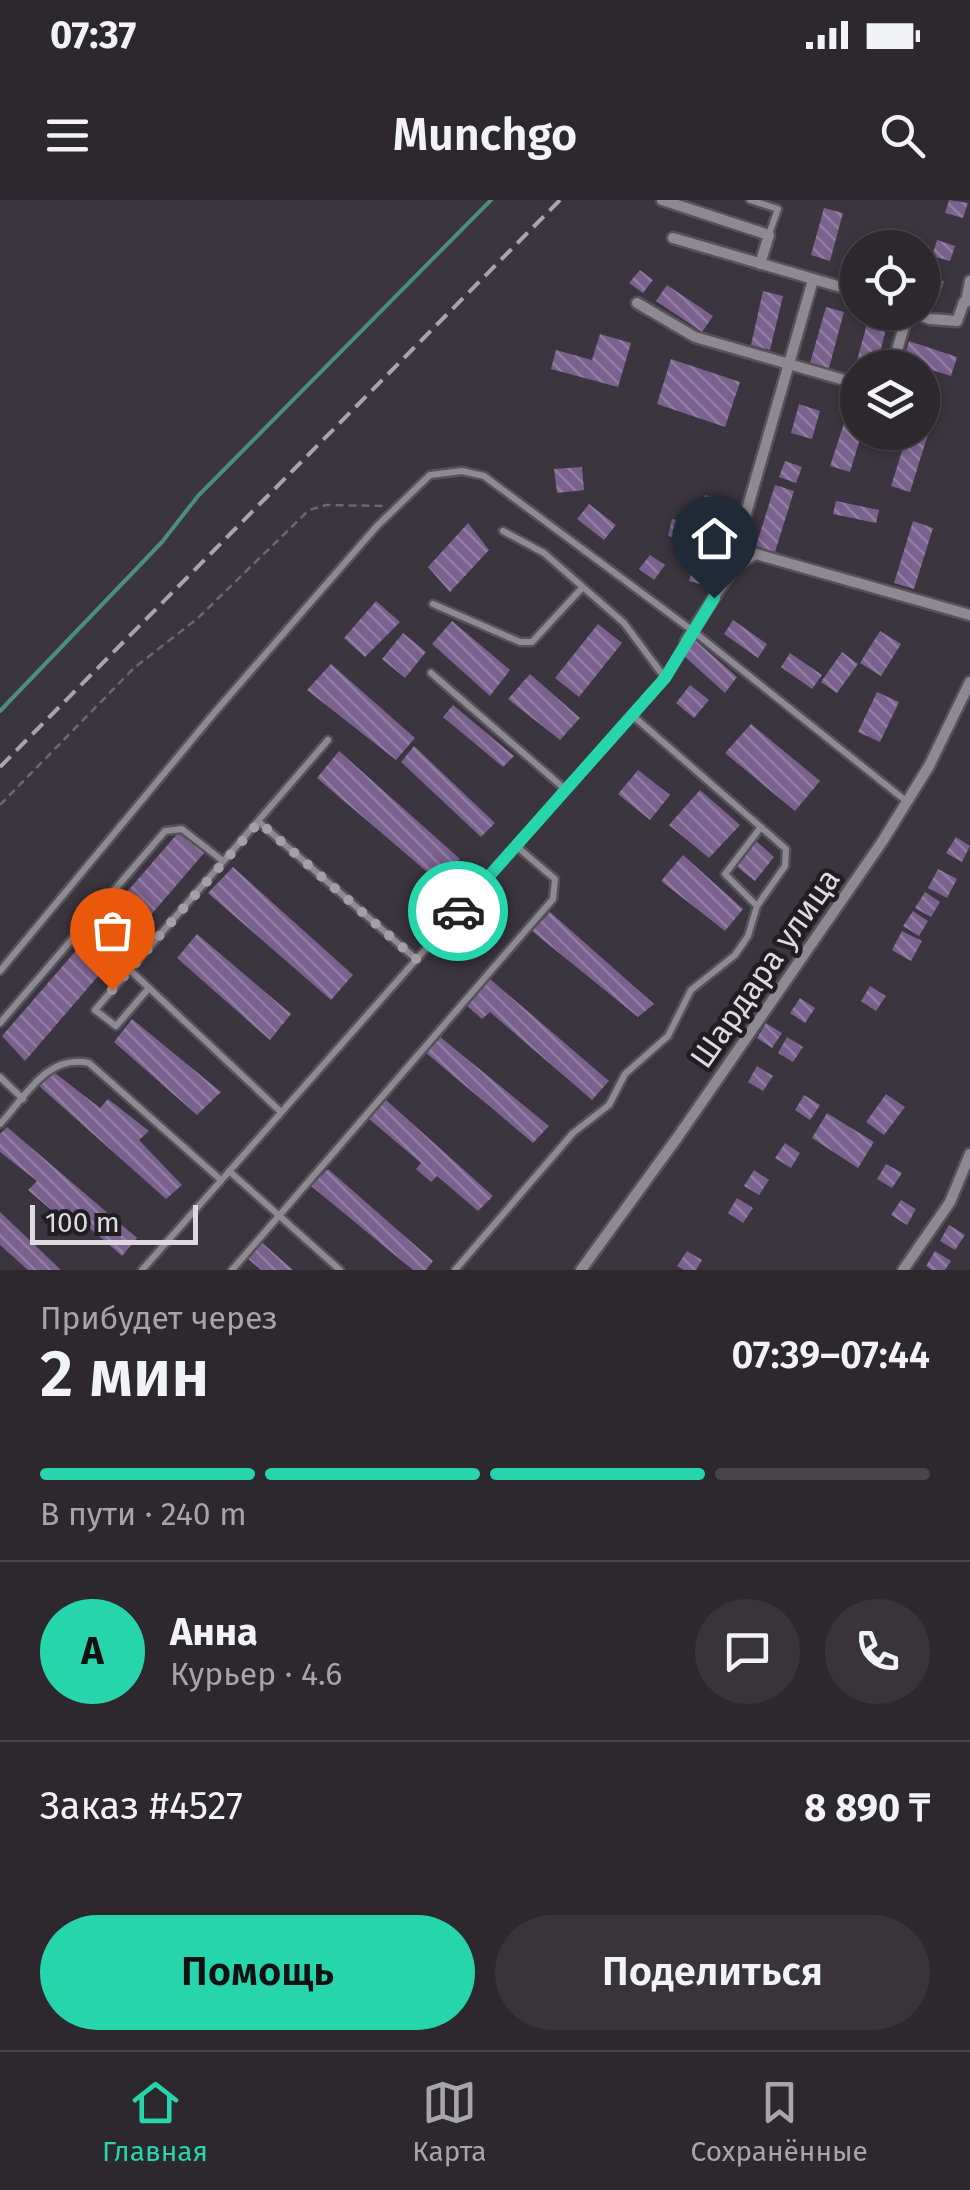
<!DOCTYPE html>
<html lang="ru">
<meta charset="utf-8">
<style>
body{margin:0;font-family:"Fira Sans",sans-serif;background:#38343a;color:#f1f3f6;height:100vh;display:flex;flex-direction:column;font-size:38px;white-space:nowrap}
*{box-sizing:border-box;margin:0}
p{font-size:32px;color:#a6a6aa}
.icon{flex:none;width:55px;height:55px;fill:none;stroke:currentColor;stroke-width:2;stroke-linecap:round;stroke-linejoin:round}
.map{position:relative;height:1070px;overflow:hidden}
.sheet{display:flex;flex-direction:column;background:#2c282e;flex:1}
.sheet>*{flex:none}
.buttons{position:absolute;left:840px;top:30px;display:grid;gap:20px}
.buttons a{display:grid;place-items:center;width:100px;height:100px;border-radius:50%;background:#2c282e;box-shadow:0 2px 8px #0004,0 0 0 2px #48444a;font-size:50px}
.scale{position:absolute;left:30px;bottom:25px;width:168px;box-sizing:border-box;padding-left:10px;border:5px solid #dddae0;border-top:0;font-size:28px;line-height:35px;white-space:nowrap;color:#dddae0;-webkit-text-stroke:8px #201e22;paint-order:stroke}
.pin{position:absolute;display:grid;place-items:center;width:85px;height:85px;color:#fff;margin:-102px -42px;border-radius:50% 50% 50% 0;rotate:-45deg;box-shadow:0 0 10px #0007}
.pin .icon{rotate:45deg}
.courier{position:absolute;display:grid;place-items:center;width:100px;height:100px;margin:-50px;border:8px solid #27d5ad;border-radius:50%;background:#fff;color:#222;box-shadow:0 2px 12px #0007}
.head em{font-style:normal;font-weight:600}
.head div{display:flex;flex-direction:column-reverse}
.head{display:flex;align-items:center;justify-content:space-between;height:170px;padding:0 40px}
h1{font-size:65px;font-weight:600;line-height:75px}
.bar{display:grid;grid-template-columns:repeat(4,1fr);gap:15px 10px;align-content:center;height:120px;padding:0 40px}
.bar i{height:12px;border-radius:8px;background:#48444a}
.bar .selected{background:#27d5ad}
.bar p{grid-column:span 4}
.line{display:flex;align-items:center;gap:25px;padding:0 40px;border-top:2px solid #48444a}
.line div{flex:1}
.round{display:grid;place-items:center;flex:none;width:105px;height:105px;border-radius:52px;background:#38343a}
.button{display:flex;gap:20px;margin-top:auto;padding:20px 40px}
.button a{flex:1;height:115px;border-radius:60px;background:#27d5ad;color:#111;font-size:40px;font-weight:600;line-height:115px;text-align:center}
.button a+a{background:#38343a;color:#f1f3f6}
.status{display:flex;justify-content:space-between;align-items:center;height:70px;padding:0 50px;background:#2c282e;direction:ltr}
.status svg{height:28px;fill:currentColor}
header{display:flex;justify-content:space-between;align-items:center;height:130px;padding:0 40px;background:#2c282e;font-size:45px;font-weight:600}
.tabs{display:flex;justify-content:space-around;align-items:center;height:140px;border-top:2px solid #48444a;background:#2c282e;font-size:28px;color:#a6a6aa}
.tabs a{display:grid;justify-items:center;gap:5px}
.tabs .selected{color:#27d5ad}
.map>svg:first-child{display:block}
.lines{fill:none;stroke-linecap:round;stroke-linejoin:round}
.stream{stroke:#4c8e7a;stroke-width:4}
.building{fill:url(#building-back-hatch)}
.lane-casing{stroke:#565259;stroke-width:11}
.street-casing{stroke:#565259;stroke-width:15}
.path{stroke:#6c6870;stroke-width:2.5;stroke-dasharray:8 5;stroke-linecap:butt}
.lane{stroke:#8e8992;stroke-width:6}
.street{stroke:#8e8992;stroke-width:10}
.rail{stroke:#a7a4ab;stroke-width:4;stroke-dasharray:15 8;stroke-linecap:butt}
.done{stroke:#a4a0a7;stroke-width:10;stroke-dasharray:0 18}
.route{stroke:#27d5ad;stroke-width:12}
.labels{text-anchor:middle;stroke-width:9;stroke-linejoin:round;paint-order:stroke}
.street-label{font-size:32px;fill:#dddae0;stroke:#201e22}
</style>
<div class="status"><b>07:37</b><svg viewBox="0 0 49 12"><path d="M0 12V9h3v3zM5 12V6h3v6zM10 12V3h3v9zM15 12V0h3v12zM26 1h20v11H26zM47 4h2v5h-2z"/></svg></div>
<header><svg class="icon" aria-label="menu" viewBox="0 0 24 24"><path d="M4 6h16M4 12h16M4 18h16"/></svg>Munchgo<svg class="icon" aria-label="search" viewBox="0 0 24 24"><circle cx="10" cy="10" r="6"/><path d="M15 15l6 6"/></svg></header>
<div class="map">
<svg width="970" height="1070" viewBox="0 0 970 1070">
<defs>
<pattern id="building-back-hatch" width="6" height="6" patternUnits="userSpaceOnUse" patternTransform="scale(2.5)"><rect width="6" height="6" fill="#7b618e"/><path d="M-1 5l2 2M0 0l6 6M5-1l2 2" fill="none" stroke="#937ea3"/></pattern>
</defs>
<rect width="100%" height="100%" fill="#3a353e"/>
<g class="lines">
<path class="stream" d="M0,511L162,342L198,296L491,0"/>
</g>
<path class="building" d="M949,0L968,3L963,18L945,13Z
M824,8L843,13L830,61L811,55Z
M937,40L955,46L950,61L932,56Z
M640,70L653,80L643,93L629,83Z
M927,76L944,81L939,97L922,92Z
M667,85L713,116L702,132L656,101Z
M763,91L783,96L770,150L751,145Z
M826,107L844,112L829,168L810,163Z
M868,120L887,125L876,168H858V176L853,175Z
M600,134L631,143L618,187L551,169L556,150L592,160Z
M909,141L957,157L951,176L903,161Z
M671,159L740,182L725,227L657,204Z
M799,204L820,211L812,239L791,233Z
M850,205L858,208V232H862L850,272L830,266Z
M922,228L929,231L910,292L891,286L908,232H922Z
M785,261L802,267L796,283L779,277Z
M582,267L584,290L557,293L554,269Z
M775,285L794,291L775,352L756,346Z
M705,295L723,300L718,317L701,313Z
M836,301L879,310L876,323L833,314Z
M589,304L616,325L604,340L577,319Z
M672,319L690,323L686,341L668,336Z
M913,321L933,328L914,389L894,383Z
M468,323L489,350L450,392L428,367Z
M699,347L717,352L707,386L689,381Z
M650,355L665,365L654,380L639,369Z
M376,401L400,422L365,457L344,438Z
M733,420L767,444L758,458L724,434Z
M452,421L510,470L490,496L432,444Z
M598,424L622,443L579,497L555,478Z
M880,431L901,444L881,476L860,463Z
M403,433L426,452L405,478L382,459Z
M695,440L737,477L725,493L684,456Z
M842,452L858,464L837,493L821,482Z
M790,453L822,475L812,489L781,467Z
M331,464L415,538L396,560L307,490Z
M530,474L580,518L560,540L508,499Z
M690,485L709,500L694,518L676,503Z
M877,492L899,502L880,542L858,532Z
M453,505L514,556L503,567L443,517Z
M751,524L820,581L795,611L725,553Z
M414,546L495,623L481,637L401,562Z
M339,551L460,659L439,682L317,578Z
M638,570L670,595L650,620L618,594Z
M700,590L740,625L709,658L669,625Z
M178,633L205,652L25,861L2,836Z
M956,637L970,646L962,662L946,653Z
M756,641L774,657L755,681L736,666Z
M683,655L743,709L725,731L661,681Z
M233,667L353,775L331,800L208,693Z
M938,669L957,679L947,698L928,688Z
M925,692L940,702L931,717L915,708Z
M913,711L928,721L919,736L903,726Z
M550,712L654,804L638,817L532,731Z
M902,731L922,741L911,761L892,750Z
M197,734L291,814L270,840L177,758Z
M490,779L609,881L592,900L490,812L482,819L467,806Z
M870,786L886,796L876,811L861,801Z
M800,798L815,808L805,823L790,813Z
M132,819L221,892L197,915L114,842Z
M766,823L782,833L772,848L757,838Z
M439,836L549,926L533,943L425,852Z
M787,837L803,847L793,862L778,853Z
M757,866L773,876L763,891L748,882Z
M50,869L100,908L108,899L149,931L139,940L182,985L166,999L38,885Z
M886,894L905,907L884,935L866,922Z
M804,895L820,905L810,920L795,910Z
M386,900L493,996L478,1011L437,976L431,982L416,969L421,963L368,918Z
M827,913L874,942L858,968L812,938Z
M7,927L137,1038L122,1056L78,1018L71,1027L28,990L37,981L0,952V934Z
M785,943L800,953L791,968L775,958Z
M886,964L902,973L892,988L877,979Z
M328,969L433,1061L426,1070H413L311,986Z
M754,970L769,980L759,995L744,986Z
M737,998L753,1008L743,1023L728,1013Z
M901,1000L916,1009L907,1025L891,1015Z
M0,1012L61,1070H28L0,1045Z
M949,1025L965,1035L955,1050L940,1041Z
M260,1041L293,1070H261L246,1057Z
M687,1051L702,1060L696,1070H684L677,1066Z
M935,1051L951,1061L945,1070H932L926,1066Z"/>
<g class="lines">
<g class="lane-casing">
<path id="lane" d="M750,0L778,9L769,34
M503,331L544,353L624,423L665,478
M433,404L520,442H532L582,388
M431,473L566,590
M259,622L416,759
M757,706L725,674L761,627
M130,770L281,912
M0,771L215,512L377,326L430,275L462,271L484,276L693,431L906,601
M149,788L116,826L95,810L328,540
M0,823L165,631L182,629L223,661
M0,877L23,899
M0,924C26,896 47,854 89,863L221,980
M229,971L340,1070
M142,1070L665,478L686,441
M232,1070L553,699L555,679L516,646
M455,1070L573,933L609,905L625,874L668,836L691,790L735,755L748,736L757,706L785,666L786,649L632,515"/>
</g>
<g class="street-casing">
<path id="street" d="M662,0L769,35L760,64
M673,38L858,92
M966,102L970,81
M637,103L695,137L858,184
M912,112L930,119L957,121L964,102
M892,168L908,112
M735,365L736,348L813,80
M686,441L735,365L756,354L970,415
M581,1070L677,938L882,642L929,566L970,482
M903,1070L950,1002L970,954"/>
</g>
<path class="path" d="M0,605L134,468L198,418L309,310L326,305L384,306"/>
<use href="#lane" class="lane"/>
<use href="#street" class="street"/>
<path class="rail" d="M0,567L560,0"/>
</g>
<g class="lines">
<path class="done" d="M112,790L259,622L416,759L458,711"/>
<path class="route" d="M458,711L665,478L714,398"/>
</g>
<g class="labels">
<g class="street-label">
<text transform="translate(765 768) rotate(-55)" y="11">Шардара улица</text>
</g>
</g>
</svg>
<div class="buttons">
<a><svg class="icon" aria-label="locate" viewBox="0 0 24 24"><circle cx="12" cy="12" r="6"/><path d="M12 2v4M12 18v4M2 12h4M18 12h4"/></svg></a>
<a><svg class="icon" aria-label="layers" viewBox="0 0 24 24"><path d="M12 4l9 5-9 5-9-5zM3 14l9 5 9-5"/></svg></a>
</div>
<div class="scale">100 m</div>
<div class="pin" style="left:112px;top:790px;background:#ea580c"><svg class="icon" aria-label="bag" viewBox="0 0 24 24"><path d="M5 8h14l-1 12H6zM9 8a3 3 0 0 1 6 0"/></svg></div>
<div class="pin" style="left:714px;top:398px;background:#1f2937"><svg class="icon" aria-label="home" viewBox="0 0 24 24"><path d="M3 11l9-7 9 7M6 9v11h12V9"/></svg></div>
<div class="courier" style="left:458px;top:711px"><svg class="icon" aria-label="car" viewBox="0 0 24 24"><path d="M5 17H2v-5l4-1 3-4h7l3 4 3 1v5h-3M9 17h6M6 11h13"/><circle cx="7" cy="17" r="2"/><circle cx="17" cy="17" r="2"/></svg></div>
</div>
<section class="sheet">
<div class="head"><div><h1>2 мин</h1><p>Прибудет через</p></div><em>07:39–07:44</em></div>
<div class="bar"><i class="selected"></i><i class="selected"></i><i class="selected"></i><i></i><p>В пути · 240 m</p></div>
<div class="line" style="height:180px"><b class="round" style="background:#27d5ad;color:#111">А</b><div><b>Анна</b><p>Курьер · 4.6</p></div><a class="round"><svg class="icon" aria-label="chat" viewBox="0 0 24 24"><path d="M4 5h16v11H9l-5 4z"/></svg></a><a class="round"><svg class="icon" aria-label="phone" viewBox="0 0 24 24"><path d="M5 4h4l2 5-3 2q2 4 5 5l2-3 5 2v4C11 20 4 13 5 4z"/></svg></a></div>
<div class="line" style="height:130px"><div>Заказ #4527</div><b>8 890 ₸</b></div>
<div class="button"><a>Помощь</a><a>Поделиться</a></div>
</section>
<nav class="tabs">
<a class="selected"><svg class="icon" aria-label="home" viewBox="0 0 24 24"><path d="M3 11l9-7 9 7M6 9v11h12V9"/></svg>Главная</a>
<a><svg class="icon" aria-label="map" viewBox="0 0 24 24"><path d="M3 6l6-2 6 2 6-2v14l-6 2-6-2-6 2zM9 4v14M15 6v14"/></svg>Карта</a>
<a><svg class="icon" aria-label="saved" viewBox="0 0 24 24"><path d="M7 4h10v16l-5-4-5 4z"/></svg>Сохранённые</a>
</nav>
